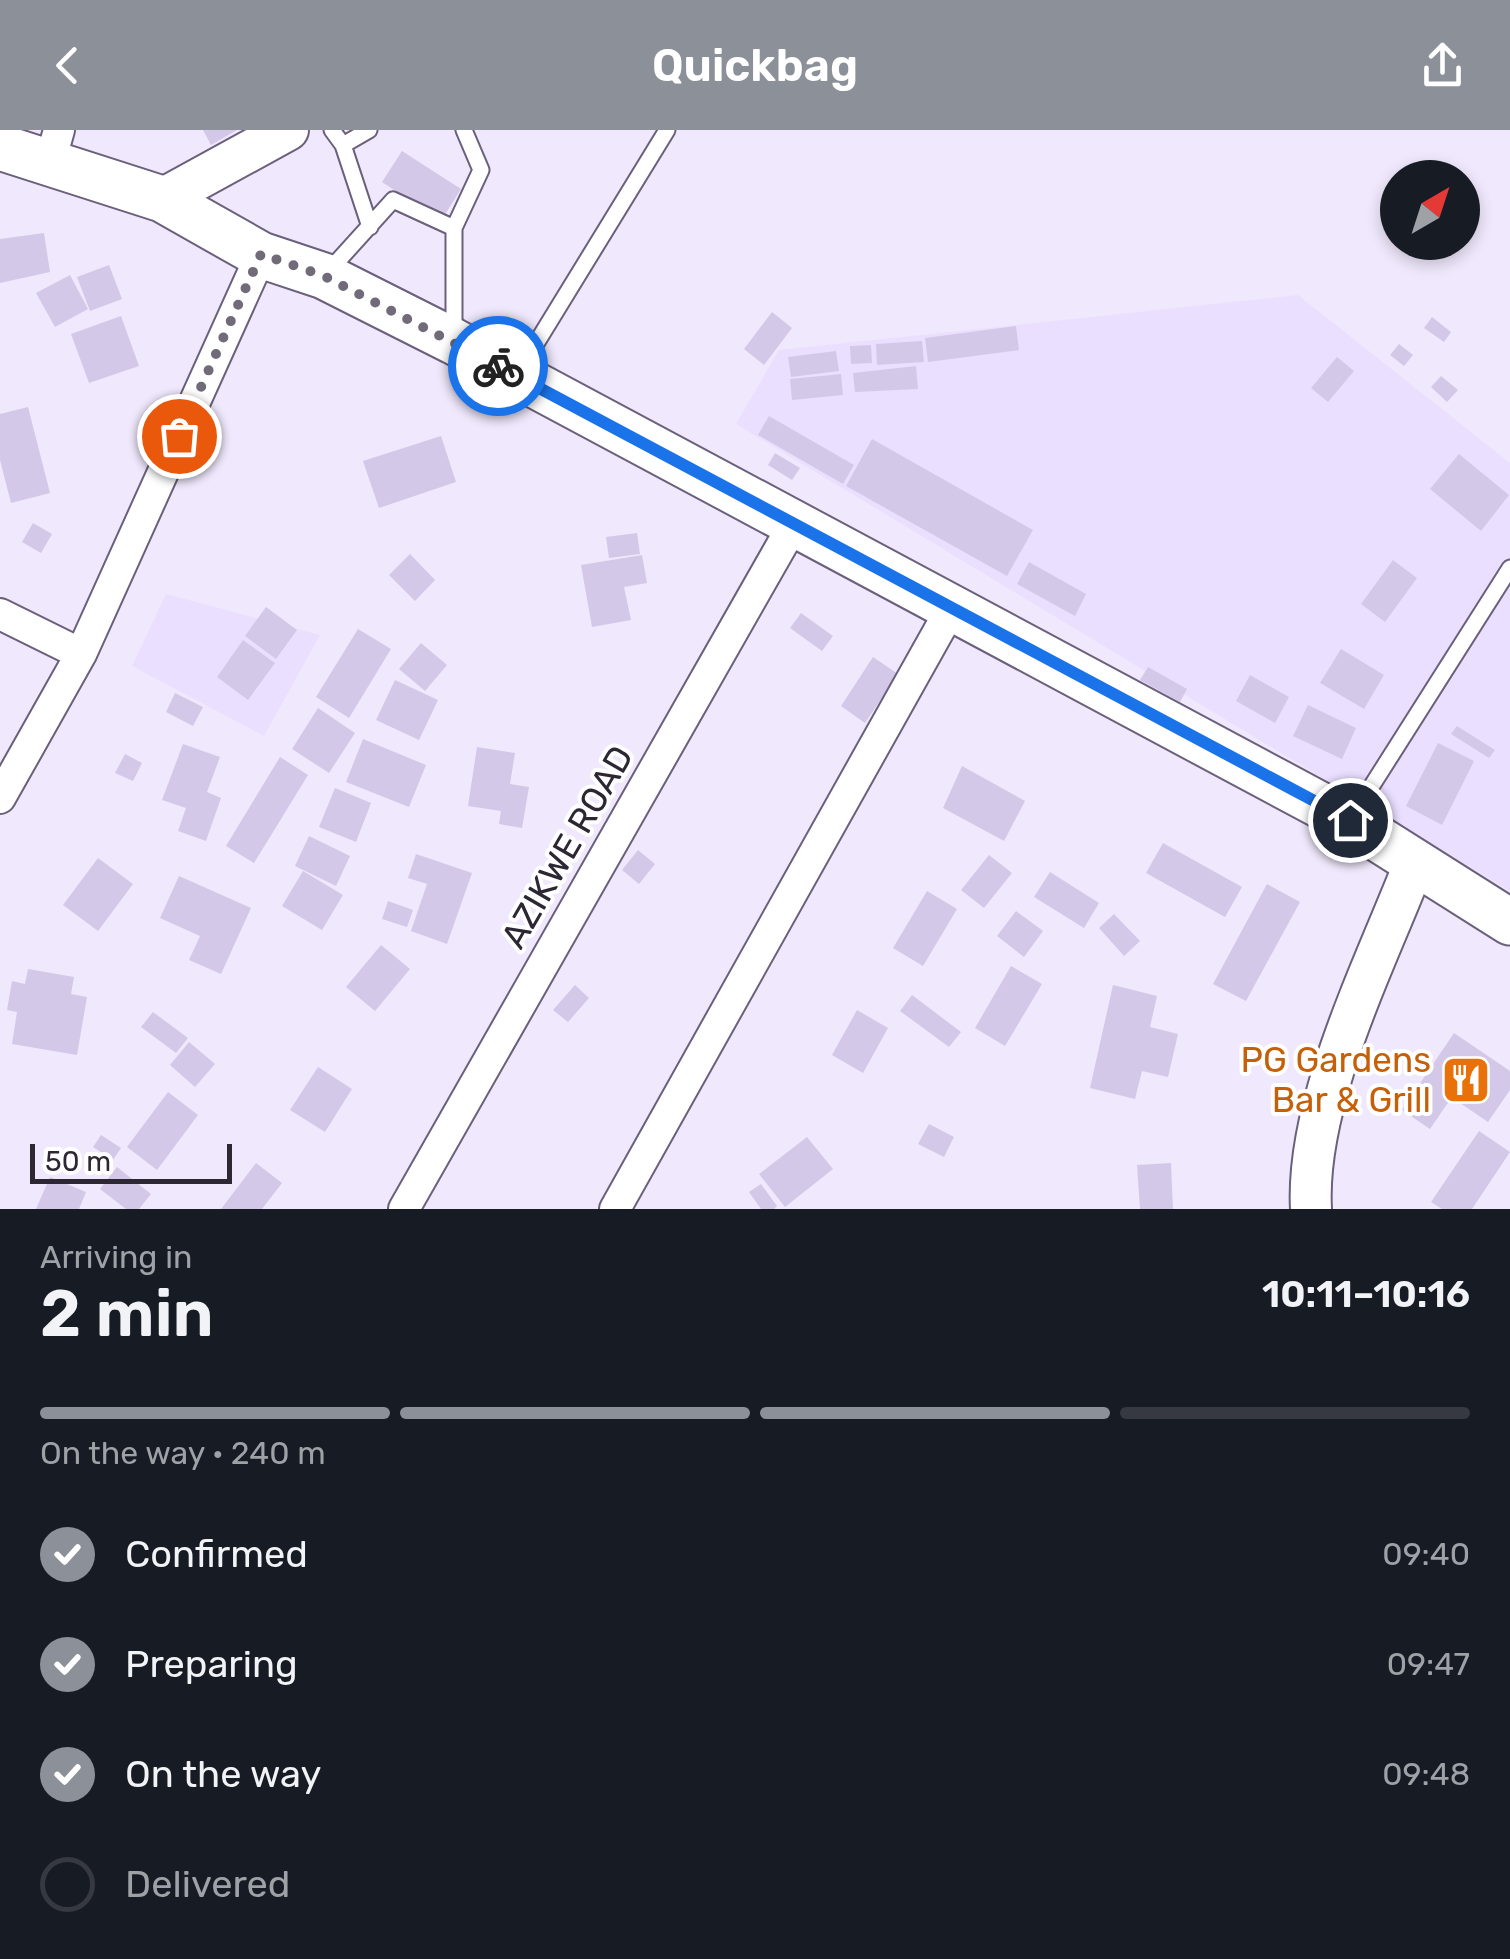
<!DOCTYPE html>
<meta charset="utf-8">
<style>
body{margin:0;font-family:Rubik,sans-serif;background:#20242c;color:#f1f3f6;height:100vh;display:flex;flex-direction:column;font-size:38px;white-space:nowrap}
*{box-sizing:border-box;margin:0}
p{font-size:32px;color:#9ea1a6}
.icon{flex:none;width:55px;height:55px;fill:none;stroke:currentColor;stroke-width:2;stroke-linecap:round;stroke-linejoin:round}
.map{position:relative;height:1079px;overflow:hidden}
.side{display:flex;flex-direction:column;background:#171b24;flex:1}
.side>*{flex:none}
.needle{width:65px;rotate:39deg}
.tools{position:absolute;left:1380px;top:30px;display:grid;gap:20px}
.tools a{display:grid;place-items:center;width:100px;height:100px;border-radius:50%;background:#171b24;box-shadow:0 5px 15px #0003;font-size:50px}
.scale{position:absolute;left:30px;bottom:25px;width:202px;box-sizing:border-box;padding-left:10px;border:5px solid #2c2733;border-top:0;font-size:28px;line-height:35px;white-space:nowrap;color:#2c2733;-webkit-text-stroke:8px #fff;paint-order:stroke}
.pin{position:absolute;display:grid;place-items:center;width:85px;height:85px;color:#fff;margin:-42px;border:5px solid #fff;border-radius:50%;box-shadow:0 2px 10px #0007}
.courier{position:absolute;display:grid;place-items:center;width:100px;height:100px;margin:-50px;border:8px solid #1a73e8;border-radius:50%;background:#fff;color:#222;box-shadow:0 2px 12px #0007}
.head em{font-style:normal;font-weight:600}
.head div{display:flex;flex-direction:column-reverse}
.head{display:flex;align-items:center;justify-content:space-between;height:170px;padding:0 40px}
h1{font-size:65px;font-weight:600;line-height:75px}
.bar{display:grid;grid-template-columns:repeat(4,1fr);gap:15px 10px;align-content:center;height:120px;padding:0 40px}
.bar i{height:12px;border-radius:8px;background:#363941}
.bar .on{background:#8c9099}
.bar p{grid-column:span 4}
ol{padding:0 40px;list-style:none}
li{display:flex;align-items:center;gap:30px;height:110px}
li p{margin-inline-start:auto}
li .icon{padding:10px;border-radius:50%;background:#8c9099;color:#fff;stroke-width:4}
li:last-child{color:#9ea1a6}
li i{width:55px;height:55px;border:5px solid #363941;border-radius:50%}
header{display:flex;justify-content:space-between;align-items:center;height:130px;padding:0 40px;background:#8c9099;color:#fff;font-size:45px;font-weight:600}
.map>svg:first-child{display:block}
.built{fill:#ebdfff}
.building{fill:#d4c8e8}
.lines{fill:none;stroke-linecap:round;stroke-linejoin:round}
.service-casing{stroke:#6b607c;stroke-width:19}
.minor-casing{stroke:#6b607c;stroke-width:34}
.tertiary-casing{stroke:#6b607c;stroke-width:44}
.secondary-casing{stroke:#6b607c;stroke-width:49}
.service{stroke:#fff;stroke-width:15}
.minor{stroke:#fff;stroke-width:30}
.tertiary{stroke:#fff;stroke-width:40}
.secondary{stroke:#fff;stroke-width:45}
.done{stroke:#716b79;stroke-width:10;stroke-dasharray:0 18}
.route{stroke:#1a73e8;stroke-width:12}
.labels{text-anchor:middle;stroke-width:8;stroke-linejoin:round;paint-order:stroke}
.street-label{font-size:35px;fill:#2c2733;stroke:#fff}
.food-label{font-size:35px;fill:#c56008;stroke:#fff;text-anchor:end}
</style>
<header><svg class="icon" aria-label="back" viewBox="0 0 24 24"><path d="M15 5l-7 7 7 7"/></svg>Quickbag<svg class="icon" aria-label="share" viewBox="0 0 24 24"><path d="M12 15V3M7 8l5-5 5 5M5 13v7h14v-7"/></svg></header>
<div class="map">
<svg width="1510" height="1079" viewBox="0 0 1510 1079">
<rect width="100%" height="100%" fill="#f0e8fc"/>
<path class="built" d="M1298,165L1510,333V761L736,294L779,220Z
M166,464L320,505L264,606L132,536Z"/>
<path class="building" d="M203,0H237L211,15Z
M402,21L461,59L441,91L382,52Z
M44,103L50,142L0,153V109Z
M109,135L122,169L90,181L77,147Z
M70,145L88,179L55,197L36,163Z
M772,182L792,198L764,235L744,219Z
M121,186L139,236L89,253L71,204Z
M1432,187L1451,202L1444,212L1424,198Z
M1016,196L1019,220L928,232L925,208Z
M922,211L924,232L877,235L876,214Z
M1399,214L1413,225L1404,236L1390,225Z
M871,215L872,233L851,234L850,216Z
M836,221L839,241L791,247L788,227Z
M1337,227L1354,241L1328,272L1311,258Z
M916,236L918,259L855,262L853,243Z
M841,244L843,265L792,270L790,249Z
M1441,246L1458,260L1447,272L1431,257Z
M28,277L50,363L11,373L0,330V284Z
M769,286L854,335L843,354L758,305Z
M441,306L456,352L379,378L363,331Z
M872,309L1033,400L1007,446L846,356Z
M775,323L800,338L792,350L768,335Z
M1459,324L1509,365L1481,401L1430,359Z
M33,393L52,404L41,423L22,412Z
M637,403L640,424L609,428L606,407Z
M410,424L435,450L415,471L389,445Z
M642,425L647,453L624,457L631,490L592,497L581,435Z
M1393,430L1417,448L1385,492L1361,474Z
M1029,432L1086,464L1075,486L1017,454Z
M266,477L297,500L276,529L245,506Z
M801,483L833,506L822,521L790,498Z
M358,499L391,519L349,588L316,567Z
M243,510L275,533L248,570L217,547Z
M421,513L447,535L425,561L399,539Z
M1341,519L1384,545L1364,579L1320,553Z
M873,527L898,544L865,593L841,576Z
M1148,537L1187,559L1180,572L1140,550Z
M1250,545L1289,567L1275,593L1236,571Z
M395,550L438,570L419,610L376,590Z
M175,563L203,577L193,596L166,582Z
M1308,575L1356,598L1342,629L1293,606Z
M318,578L355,603L329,643L292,619Z
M1457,596L1495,620L1489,628L1451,604Z
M363,609L426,635L409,677L346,652Z
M1438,613L1474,631L1442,695L1406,676Z
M183,614L220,627L207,662L221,668L206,711L178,701L186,678L162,670Z
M477,617L515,623L510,654L529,657L522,698L499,694L501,681L468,676Z
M125,624L142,633L133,651L115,643Z
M280,627L308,645L254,733L226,716Z
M962,636L1025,671L1004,711L943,678Z
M335,658L371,673L356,712L319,697Z
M309,706L350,726L336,756L295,736Z
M1163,713L1242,757L1225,787L1146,743Z
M638,720L655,734L639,754L622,740Z
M416,724L472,743L447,814L411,801L427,754L408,748Z
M989,725L1012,743L984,778L961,760Z
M98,728L133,754L98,801L63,775Z
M303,741L343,765L322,800L282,776Z
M1050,742L1099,773L1084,798L1034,767Z
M179,746L251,778L221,844L189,830L200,806L160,788Z
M1267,754L1300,772L1246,871L1213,854Z
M927,761L957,779L923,836L893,818Z
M388,771L413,780L407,797L382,789Z
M1016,781L1043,801L1024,827L997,806Z
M1114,784L1140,811L1124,826L1099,798Z
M381,815L410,839L375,881L346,857Z
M1011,836L1042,854L1005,916L975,898Z
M28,839L74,847L71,864L87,867L77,925L12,914L17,882L7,880L12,851L25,854Z
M575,855L589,868L568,892L553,880Z
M1113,855L1157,866L1150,897L1178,904L1168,947L1142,941L1135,969L1090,958Z
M912,865L961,902L949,917L900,881Z
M857,880L888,898L863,943L832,925Z
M153,882L188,908L176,923L141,897Z
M1454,903L1510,941V960L1488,992L1460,973L1467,964L1458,958L1430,999L1402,980Z
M189,912L215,934L195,957L170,935Z
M318,937L352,959L325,1002L290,980Z
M168,962L198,985L157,1040L127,1017Z
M929,994L954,1007L944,1027L918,1014Z
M1479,1001L1510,1022L1472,1079H1442L1431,1072Z
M101,1005L121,1018L113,1030L93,1017Z
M807,1007L833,1039L785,1077L759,1044Z
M256,1033L282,1053L262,1079H221Z
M1171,1033L1173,1079H1140L1137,1035Z
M117,1037L151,1064L139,1079H126L100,1059Z
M50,1047L86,1062L79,1079H36Z
M761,1054L777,1076L774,1079H761L749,1062Z"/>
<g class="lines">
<g class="service-casing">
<path id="service" d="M332,0L343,15L370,97
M343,15L369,0
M454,98L481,40L464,0
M327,143L393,70L454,98V203
M518,243L667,0
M1352,687L1510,438"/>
</g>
<g class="minor-casing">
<path id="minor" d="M50,32L59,0
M0,484L81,524
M0,668L81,524L261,125
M404,1079L795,392
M615,1079L951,479"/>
</g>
<g class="tertiary-casing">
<path id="tertiary" d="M162,69L288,0
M1311,1079C1305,971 1376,833 1415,732"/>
</g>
<g class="secondary-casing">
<path id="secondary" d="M0,17L162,69L261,125L324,146L453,211L1350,691L1510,792"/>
</g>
<use href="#service" class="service"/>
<use href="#minor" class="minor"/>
<use href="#tertiary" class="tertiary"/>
<use href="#secondary" class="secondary"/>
</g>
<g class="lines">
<path class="done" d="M179,306L261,124L324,146L498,236"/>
<path class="route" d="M498,236L1350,690"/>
</g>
<defs>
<g id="restaurant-square" transform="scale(2.5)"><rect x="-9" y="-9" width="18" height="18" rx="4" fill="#e8710a" stroke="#fff"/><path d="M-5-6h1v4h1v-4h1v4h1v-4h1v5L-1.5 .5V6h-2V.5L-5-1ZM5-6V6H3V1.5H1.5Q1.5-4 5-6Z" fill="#fff"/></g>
</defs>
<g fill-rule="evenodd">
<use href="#restaurant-square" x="1466" y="950"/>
</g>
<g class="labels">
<g class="street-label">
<text transform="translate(567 717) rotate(-60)" y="12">AZIKWE ROAD</text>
</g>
<g class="food-label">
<text x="1431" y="942">PG Gardens<tspan x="1431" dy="40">Bar &amp; Grill</tspan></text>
</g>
</g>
</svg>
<div class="tools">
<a><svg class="needle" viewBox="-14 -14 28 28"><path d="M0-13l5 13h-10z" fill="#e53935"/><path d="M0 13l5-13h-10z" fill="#9ea1a6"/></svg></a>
</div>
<div class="scale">50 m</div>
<div class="pin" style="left:179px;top:306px;background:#ea580c"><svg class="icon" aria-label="bag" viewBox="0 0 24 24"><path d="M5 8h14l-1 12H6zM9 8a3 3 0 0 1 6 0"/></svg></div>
<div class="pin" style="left:1350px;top:690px;background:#1f2937"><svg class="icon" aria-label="home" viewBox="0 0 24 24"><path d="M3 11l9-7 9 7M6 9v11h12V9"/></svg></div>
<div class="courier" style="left:498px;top:236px"><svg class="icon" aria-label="bike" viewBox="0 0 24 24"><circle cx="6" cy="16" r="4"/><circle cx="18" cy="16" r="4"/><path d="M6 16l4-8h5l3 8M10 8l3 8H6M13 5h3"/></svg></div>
</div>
<section class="side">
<div class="head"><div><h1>2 min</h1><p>Arriving in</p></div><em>10:11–10:16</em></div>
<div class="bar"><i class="on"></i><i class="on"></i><i class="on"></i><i></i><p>On the way · 240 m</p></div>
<ol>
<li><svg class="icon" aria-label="check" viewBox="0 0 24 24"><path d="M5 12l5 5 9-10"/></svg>Confirmed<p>09:40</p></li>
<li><svg class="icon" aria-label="check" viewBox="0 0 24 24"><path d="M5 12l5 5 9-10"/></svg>Preparing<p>09:47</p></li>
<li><svg class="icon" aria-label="check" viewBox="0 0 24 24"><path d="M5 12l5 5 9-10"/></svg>On the way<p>09:48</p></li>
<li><i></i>Delivered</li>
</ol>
</section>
